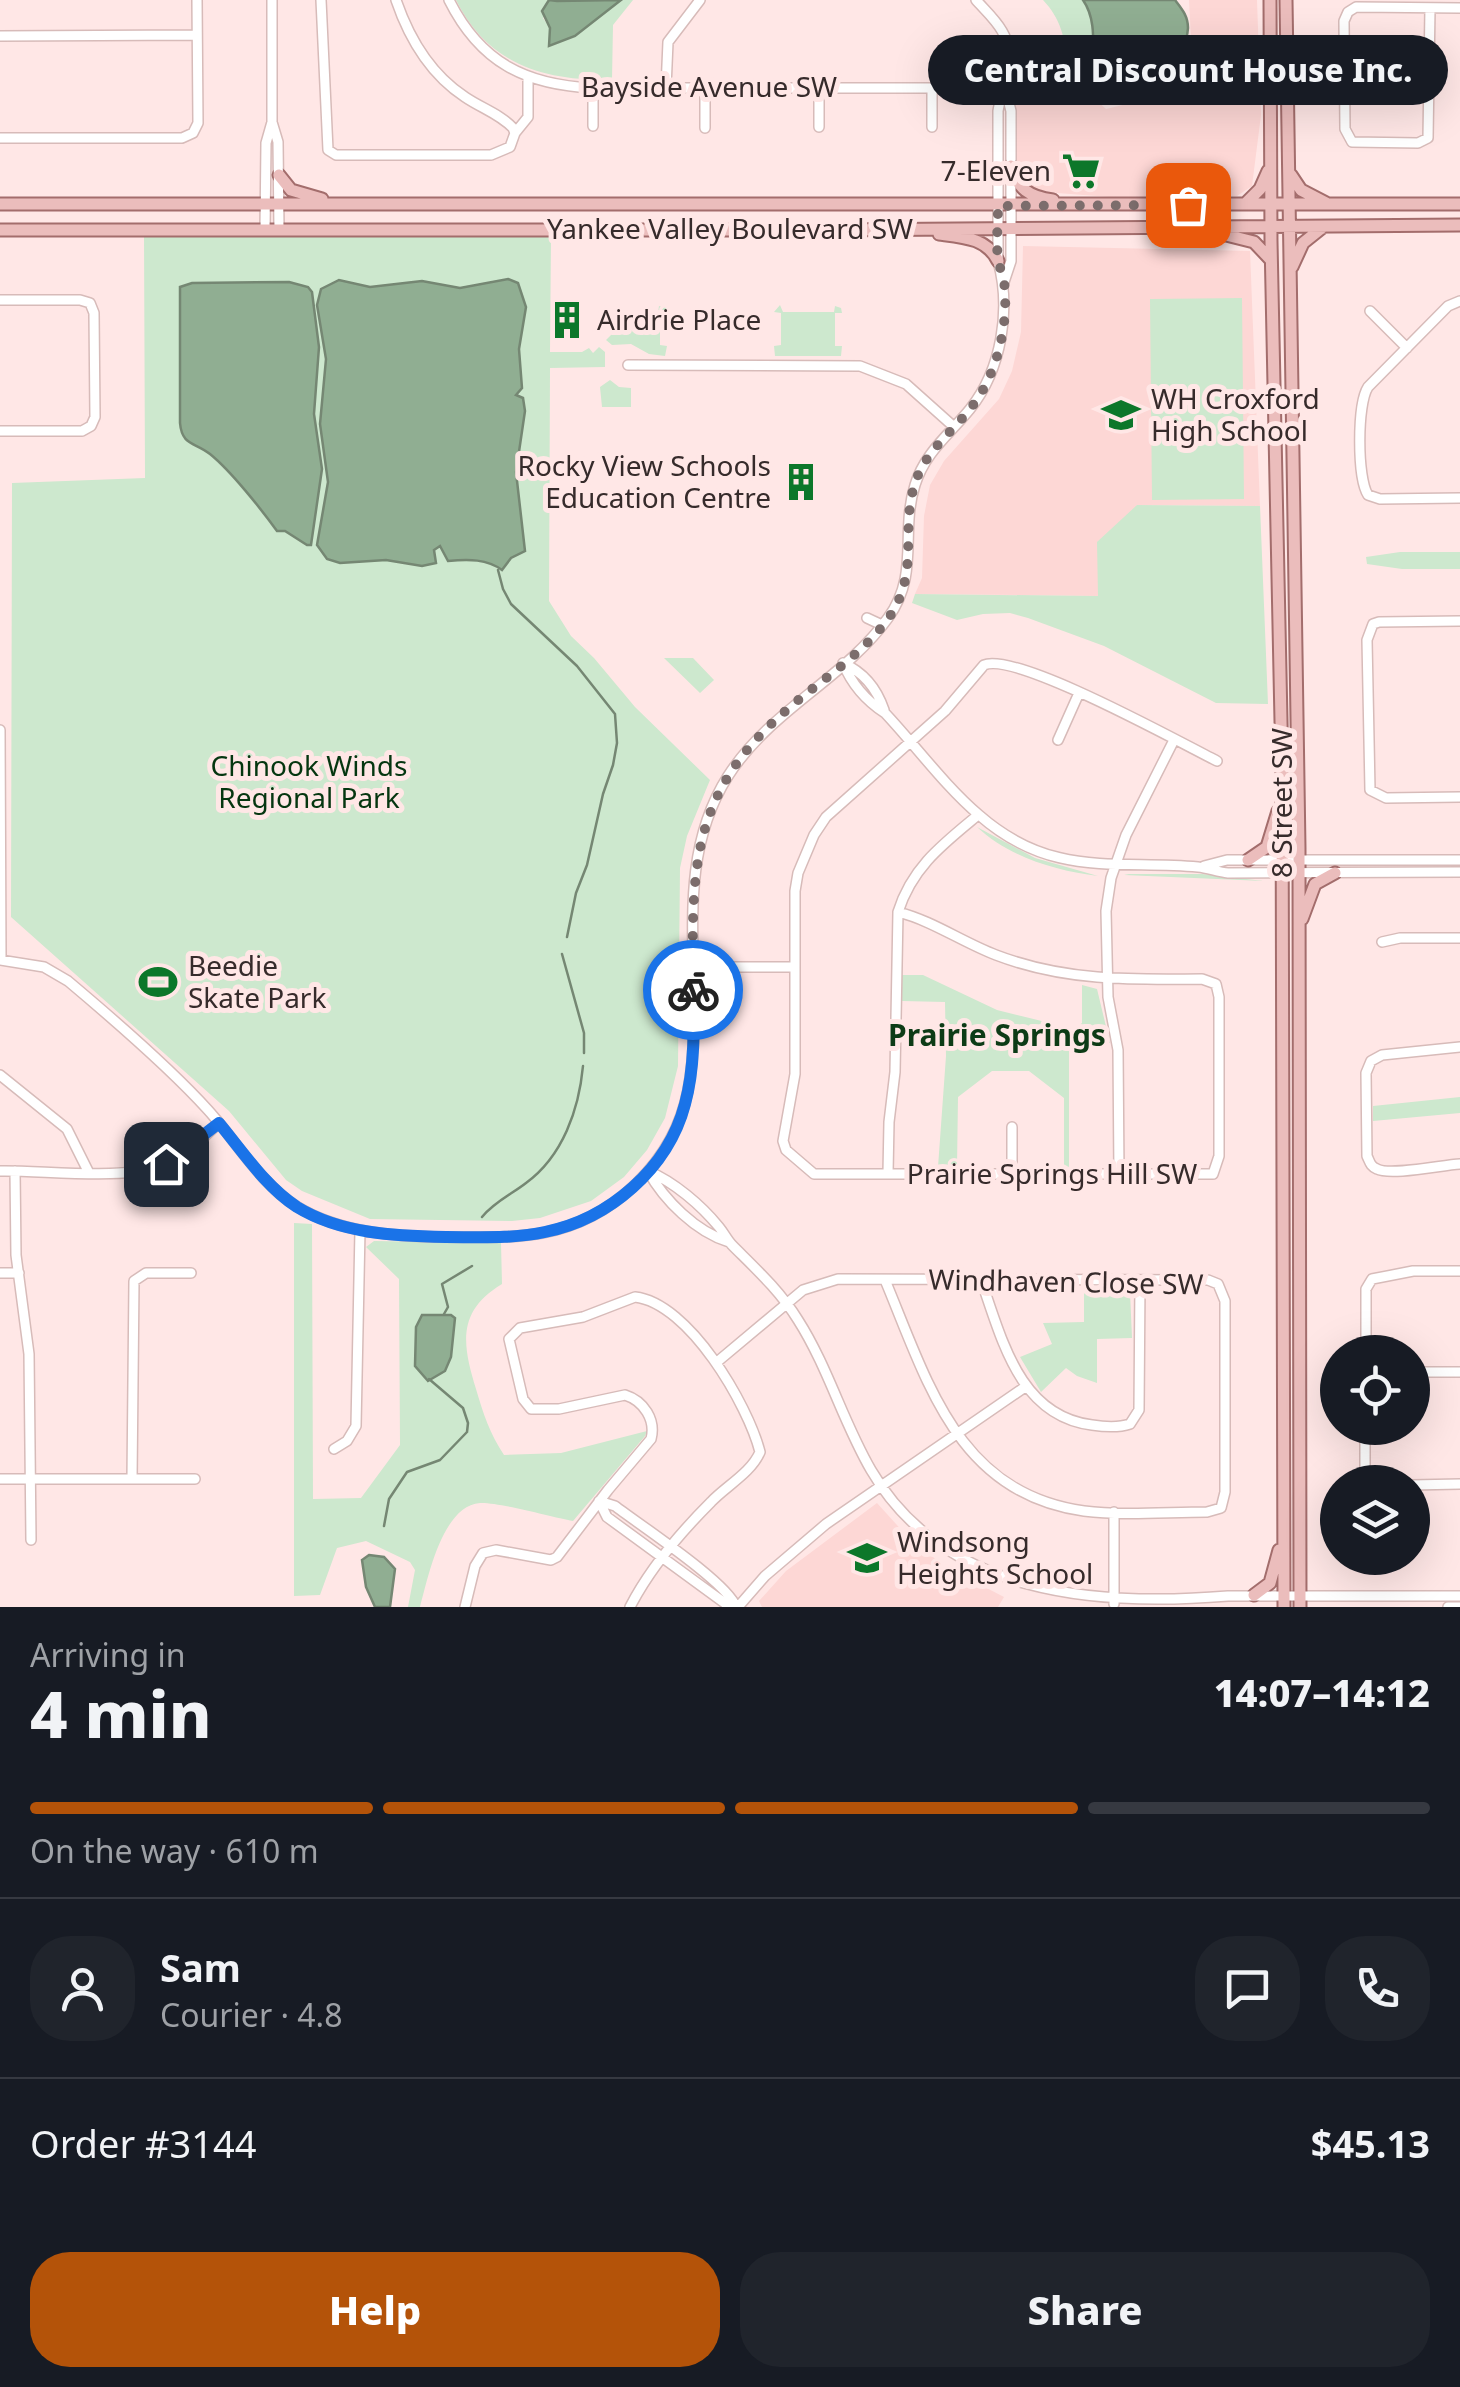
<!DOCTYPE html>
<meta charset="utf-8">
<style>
body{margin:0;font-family:"Noto Sans",sans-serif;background:#20242c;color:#f1f3f6;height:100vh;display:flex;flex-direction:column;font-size:38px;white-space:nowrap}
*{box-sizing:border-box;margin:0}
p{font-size:32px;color:#9ea1a6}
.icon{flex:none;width:55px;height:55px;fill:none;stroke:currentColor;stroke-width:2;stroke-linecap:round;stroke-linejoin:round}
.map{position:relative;height:1607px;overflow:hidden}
.details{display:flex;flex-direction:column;background:#171b24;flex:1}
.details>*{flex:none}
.tools{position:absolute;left:1320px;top:1335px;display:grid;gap:20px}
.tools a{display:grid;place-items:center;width:110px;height:110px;border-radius:50%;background:#171b24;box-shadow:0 10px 40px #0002;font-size:50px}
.pin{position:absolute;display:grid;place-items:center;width:85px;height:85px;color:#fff;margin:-42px;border-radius:20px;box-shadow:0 5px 15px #0006}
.courier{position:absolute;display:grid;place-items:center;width:100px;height:100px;margin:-50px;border:8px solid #1a73e8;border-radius:50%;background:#fff;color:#222;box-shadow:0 2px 12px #0007}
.bubble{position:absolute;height:70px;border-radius:35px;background:#171b24;box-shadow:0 10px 40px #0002;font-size:32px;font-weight:800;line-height:70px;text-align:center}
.headline em{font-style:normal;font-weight:800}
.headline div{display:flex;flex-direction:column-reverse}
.headline{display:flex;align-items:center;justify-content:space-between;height:170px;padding:0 30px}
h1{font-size:65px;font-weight:800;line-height:75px}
.bar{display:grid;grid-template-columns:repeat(4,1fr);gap:15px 10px;align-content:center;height:120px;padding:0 30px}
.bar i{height:12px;border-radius:8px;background:#363941}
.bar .on{background:#b45309}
.bar p{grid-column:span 4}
.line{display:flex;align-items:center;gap:25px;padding:0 30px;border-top:2px solid #363941}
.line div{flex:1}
.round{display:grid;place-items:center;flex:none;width:105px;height:105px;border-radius:40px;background:#20242c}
.cta{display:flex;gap:20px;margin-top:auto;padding:20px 30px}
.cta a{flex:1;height:115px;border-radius:40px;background:#b45309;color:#fff;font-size:40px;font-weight:800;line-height:115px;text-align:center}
.cta a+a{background:#20242c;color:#f1f3f6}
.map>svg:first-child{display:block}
.built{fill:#fdd7d5}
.green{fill:#cde8ce}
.water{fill:#90ae92;stroke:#758773;stroke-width:2.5}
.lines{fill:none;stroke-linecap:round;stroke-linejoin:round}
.stream{stroke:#758773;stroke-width:2.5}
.minor-casing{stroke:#d7bbb9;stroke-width:12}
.major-casing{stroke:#a36d6c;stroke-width:15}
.minor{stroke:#fff;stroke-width:9}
.major{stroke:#ebbdbc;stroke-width:11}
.done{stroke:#7c6d6c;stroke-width:10;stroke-dasharray:0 18}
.route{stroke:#1a73e8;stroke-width:12}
.labels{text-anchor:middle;stroke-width:10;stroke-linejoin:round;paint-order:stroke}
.street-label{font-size:28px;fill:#362b2b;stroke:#ffe7e6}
.poi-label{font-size:28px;fill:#362b2b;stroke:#ffe7e6;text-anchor:start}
.park-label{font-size:28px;fill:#053610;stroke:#ffe7e6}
.neighbourhood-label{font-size:30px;font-weight:bold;fill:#0d3b16;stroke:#ffe7e6}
</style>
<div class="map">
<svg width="1460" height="1607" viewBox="0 0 1460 1607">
<rect width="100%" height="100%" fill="#ffe7e6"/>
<path class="built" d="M1189,0H1257L1261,115L1252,186L1237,196L1110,197L1044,192L1019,181L1016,167L1015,80L1090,77L1093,97L1106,109L1135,102L1185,53L1191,39Z
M1023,246L1250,251L1260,506L1137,505L1099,596L915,594L922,578L924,516L930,485L944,461L999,399L1012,371L1021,332Z
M877,1503L906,1535L944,1566L1004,1597L998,1607H762L759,1601L786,1571Z"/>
<path class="green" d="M456,0H560L543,18L550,28L549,46L575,36L621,0H633L613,25L612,80C545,81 488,65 456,0Z
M1043,0H1083C1097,20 1093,45 1093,69L1063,71L1062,77H1052V82H1020V63H1066C1066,38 1060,18 1043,0Z
M144,234L551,237L550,352H582L589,348L593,353L599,347L605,352V367L550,368L549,601L571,636L594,658L635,707L710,780L687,836L680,868L678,1066L665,1118L647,1150L624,1177L591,1201L540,1218L512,1221L370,1219L302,1191L286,1180L229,1111L11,917L12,483L145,478Z
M1242,298L1244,499L1152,500L1150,299Z
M780,305L783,312H834L835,306L841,308L842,313H835V346H842L841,356H775L774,346L781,345V313L774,312Z
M609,306L610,312L658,313L659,306L666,308L667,312L660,313V345L667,346L665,356L649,354L631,344L612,345L606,340L611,335L609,313H602L604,307Z
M610,380L619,387L631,388V407H602L600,387Z
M1137,505L1260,506L1268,704L1216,703L1104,646L1028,618L1010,613L983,614L957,620L912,603L915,594L1098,596L1097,542Z
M1400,552H1460V569H1402L1367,564L1366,557Z
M664,658H693L714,680L700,693Z
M977,827L1035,858L1098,876C1056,871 1009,857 977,827Z
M1202,874L1264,881L1124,875L1129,874Z
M902,975H923L997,1010L1066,1027H1077L1082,1023V985L1097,989L1110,1043H1069V1168H1064V1098L1029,1071H992L958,1097L957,1167H938L946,1056L945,1002L902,1001Z
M1460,1097V1113L1373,1121V1106Z
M294,1223L312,1224L313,1499L361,1498L400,1445L399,1279L366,1247L374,1241L501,1243L502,1284C457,1311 462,1344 476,1389C483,1413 490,1434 504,1455L561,1453L647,1431L645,1436L573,1521C552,1517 498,1502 480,1503C442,1506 428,1578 420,1607H408L415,1570L410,1562L366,1541L337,1548L320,1595L294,1596Z
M1084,1287L1123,1288L1130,1292L1132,1338L1097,1339V1383L1077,1376L1066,1368L1041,1392L1020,1357L1052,1344L1043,1323L1084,1322Z"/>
<path class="water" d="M549,0L557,1L621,0L575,36L549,46L550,28L542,11Z
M1083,0H1175C1182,9 1188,16 1188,28C1187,60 1132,116 1099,100C1085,68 1103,29 1083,0Z
M508,279L518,283L526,307L519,349L522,388L516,395L523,398L525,411L516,472L525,551L511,558L502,570C487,559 469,559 448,561L440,546L434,550L436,563L422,566L386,560L340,563L327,559L317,545L328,482L320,424L326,359L317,305L321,289L339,280L370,287L422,281L460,288Z
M289,282L308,287L312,292L319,347L314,414L322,469L311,545H307L285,531H277C261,509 231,471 210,454C195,442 182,446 180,423V287L192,283Z
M422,1315H451L455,1318L451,1357L445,1371L428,1381L415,1366L416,1327Z
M369,1555L384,1557L395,1569L390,1607H375L366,1587L362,1560Z"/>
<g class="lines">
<path class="stream" d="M1085,73H1093
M1062,74L1081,73
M498,570L503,589L511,604L577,666L615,714L617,743L613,765L603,794L587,865L576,893L567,937
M562,954L584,1033V1053
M482,1217C494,1202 512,1194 526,1183C563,1156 579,1109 583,1066
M444,1314L448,1307L442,1284L472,1266
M384,1526L389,1499L407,1472L440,1460L467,1432L468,1423L463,1408L429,1379"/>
<g class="minor-casing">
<path id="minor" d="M321,0L328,150L336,155H491L510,147L515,133L513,128C500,114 481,108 465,97C430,74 409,38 396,0
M449,0C480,62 525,85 593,88H1005
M1430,8L1428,138L1418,143L1352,142L1345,129L1344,21L1348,12L1356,7L1460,8
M0,36L197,35
M666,88L668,42L700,0
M705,88V128
M819,88V127
M272,122L278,142L279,230
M593,126V88
M932,127V88
M515,133L528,117V77
M0,138H182L193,133L198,123L197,0
M265,230L266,143L272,122V0
M1004,282L1011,261V111L1005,88
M0,300H80L90,303L94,313L95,417L91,426L82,431H0
M1460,301L1448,306L1368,387C1357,404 1357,478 1368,495L1380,499L1460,498
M1370,311L1407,348
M628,365L860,366L906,384L953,426
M867,618L882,625
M1460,621L1379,622L1373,624L1367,640L1370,790L1386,798L1460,797
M843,663C852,685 865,700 885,713C916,746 944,785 979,815C1051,878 1113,860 1198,867C1208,868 1218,872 1228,873L1460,872
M843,663C863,672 877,689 884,710
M0,730L1,960
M1058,740L1079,693
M1204,866L1227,860H1460
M898,912C933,921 962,942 996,955C1064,981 1130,980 1202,979L1216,984L1219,997V1156L1213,1174H814L786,1150L783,1141L795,1074V891L798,873L814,835L826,817L945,711L984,665C1015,651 1179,742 1217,761
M1382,942L1400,938H1460
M0,960L44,967L68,981C112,1018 170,1068 208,1110C236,1141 260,1183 296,1206C338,1232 390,1236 438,1237C472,1237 508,1239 542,1233C613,1220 674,1162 688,1090C708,985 667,872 728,776C770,710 844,679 888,618C920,574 900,532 915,485C925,452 949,435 970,409C1002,369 1011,309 998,261V111C1002,88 1016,53 1002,31C996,20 985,10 976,0
M693,967H795
M1460,1047L1382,1055L1371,1061L1366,1073L1367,1156C1370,1162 1370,1166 1377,1169C1391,1176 1442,1165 1460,1164
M0,1075L67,1129L88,1171
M0,1171C43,1170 126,1181 163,1165C185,1156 202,1139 219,1123
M15,1171L16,1255L29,1354L31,1540
M648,1171C674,1182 701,1205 719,1227C724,1233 727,1240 733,1246C756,1269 780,1291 798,1320C828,1367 843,1422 871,1470C944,1595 1096,1607 1228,1596H1460
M648,1171C664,1200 696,1232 729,1242
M888,1173L889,1122L895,1072L898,912C912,867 943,844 978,815
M1012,1174V1127
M1119,1175L1118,1050L1108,997L1106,911L1111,878L1126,835L1174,740
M0,1273H19
M981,1280C1002,1339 1019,1416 1092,1425C1105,1427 1118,1428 1130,1424L1139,1410L1140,1281
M1366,1352V1289L1372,1279L1413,1271H1460
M717,1362L803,1290L838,1279L1208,1280L1218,1284L1225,1301V1492L1221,1508L1207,1512C1167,1512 1124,1516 1084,1511C957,1494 927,1380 885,1280
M1412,1372H1460
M1365,1428V1475L1372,1482
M334,1449L347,1441L356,1426L360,1230
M0,1479H195
M132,1479L134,1281L146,1273H191
M1412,1485L1460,1484
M599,1501L615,1506C640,1525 728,1583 736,1607
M599,1501L607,1517L730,1607
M1114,1512V1604
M465,1607L475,1566L483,1553L496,1550L551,1560L557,1557L608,1490L651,1439C656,1420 644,1401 625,1395L559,1409H531L523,1399L509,1339L520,1328L583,1317L635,1297C689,1303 748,1405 760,1452C751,1473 726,1486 711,1502C680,1533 650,1568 630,1607
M738,1607L765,1576L826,1524L1025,1387
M1448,1607H1460"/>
</g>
<g class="major-casing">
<path id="major" d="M1270,0L1271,241L1282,769L1284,1607
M1286,0L1299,848L1300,1607
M1011,166C1018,189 1029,197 1053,200
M279,175L291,190L322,199
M1291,175L1301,190L1326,203
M0,204H1460
M1245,204L1260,189L1268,171
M0,230H833L1460,225
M1214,232L1254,242L1271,260
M939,234C963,237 987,238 998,261
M1292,267L1303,243L1323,227
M1248,860L1267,847L1278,811
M1302,919L1315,884L1335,873
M1254,1595L1270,1583L1279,1550"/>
</g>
<use href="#minor" class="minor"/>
<use href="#major" class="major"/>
</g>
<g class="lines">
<path class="done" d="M693,990C692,869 689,793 789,708C822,679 865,653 890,616C920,571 900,530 915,483C927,447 958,429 978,398C999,366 1009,320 1004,281C1003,274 999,267 998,259C996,242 998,223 998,206L1188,205"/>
<path class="route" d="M166,1164L219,1123C243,1152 266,1187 297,1207C341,1234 396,1236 446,1237C478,1237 513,1239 545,1232C609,1219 668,1169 685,1104C695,1067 694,1028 693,990"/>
</g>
<defs>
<g id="supermarket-bare" transform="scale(3)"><path d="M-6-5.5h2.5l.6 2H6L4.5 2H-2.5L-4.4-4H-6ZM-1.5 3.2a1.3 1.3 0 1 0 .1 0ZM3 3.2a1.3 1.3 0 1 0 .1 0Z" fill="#0c772a" stroke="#ffe7e6" stroke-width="2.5" paint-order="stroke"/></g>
<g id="building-bare" transform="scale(3)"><path d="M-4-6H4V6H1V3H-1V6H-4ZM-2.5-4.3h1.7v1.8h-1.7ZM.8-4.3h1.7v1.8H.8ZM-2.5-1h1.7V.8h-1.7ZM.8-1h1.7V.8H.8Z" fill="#0c772a" stroke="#ffe7e6" stroke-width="2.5" paint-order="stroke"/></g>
<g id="school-bare" transform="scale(3)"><path d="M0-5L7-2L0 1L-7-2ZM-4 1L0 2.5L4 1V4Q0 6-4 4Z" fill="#0c772a" stroke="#ffe7e6" stroke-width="2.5" paint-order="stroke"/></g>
<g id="stadium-bare" transform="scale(3)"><path d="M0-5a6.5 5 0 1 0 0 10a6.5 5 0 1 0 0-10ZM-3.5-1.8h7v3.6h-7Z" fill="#0c772a" stroke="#ffe7e6" stroke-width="2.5" paint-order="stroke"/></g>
</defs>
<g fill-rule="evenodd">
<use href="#supermarket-bare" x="1081" y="171"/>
<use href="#building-bare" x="567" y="320"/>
<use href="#school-bare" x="1121" y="415"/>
<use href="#building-bare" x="801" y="482"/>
<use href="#stadium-bare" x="158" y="982"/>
<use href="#school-bare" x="867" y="1558"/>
</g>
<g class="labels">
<g class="street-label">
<text x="709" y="97">Bayside Avenue SW</text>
<text x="730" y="239">Yankee Valley Boulevard SW</text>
<text transform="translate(1282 803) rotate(-90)" y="10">8 Street SW</text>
<text x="1052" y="1184">Prairie Springs Hill SW</text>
<text transform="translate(1066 1282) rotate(1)" y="10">Windhaven Close SW</text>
</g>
<g class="poi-label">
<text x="1051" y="181" text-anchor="end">7-Eleven</text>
<text x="597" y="330">Airdrie Place</text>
<text x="1151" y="409">WH Croxford<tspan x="1151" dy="32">High School</tspan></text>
<text x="771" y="476" text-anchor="end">Rocky View Schools<tspan x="771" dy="32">Education Centre</tspan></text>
<text x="188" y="976">Beedie<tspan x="188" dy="32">Skate Park</tspan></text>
<text x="897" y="1552">Windsong<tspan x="897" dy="32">Heights School</tspan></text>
</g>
<g class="park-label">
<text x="309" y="776">Chinook Winds<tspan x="309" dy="32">Regional Park</tspan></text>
</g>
<g class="neighbourhood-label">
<text x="997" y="1046">Prairie Springs</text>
</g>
</g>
</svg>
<div class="tools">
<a><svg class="icon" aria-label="locate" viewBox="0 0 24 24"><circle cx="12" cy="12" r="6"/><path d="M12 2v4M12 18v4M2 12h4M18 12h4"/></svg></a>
<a><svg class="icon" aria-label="layers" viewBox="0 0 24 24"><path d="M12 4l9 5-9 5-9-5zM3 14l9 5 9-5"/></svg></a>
</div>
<div class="pin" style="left:1188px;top:205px;background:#ea580c"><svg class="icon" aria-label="bag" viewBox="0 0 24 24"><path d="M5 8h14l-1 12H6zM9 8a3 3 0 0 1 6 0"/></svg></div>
<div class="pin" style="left:166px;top:1164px;background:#1f2937"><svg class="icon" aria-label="home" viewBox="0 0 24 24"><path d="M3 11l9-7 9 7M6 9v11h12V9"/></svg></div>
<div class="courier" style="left:693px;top:990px"><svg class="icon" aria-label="bike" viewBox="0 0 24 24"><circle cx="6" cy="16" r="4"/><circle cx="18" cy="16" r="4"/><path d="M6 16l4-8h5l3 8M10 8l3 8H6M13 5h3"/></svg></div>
<div class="bubble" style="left:928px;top:35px;width:520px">Central Discount House Inc.</div>
</div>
<section class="details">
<div class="headline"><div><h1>4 min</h1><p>Arriving in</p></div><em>14:07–14:12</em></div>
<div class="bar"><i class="on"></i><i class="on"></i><i class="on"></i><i></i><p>On the way · 610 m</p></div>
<div class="line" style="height:180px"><a class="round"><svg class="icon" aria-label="person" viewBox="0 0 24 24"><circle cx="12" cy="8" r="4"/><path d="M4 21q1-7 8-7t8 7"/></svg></a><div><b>Sam</b><p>Courier · 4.8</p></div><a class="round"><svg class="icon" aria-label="chat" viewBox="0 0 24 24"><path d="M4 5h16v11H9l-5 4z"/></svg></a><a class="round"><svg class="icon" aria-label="phone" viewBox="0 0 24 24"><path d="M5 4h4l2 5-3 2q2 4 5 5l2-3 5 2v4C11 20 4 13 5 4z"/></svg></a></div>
<div class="line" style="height:130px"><div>Order #3144</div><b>$45.13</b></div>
<div class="cta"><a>Help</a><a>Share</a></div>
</section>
